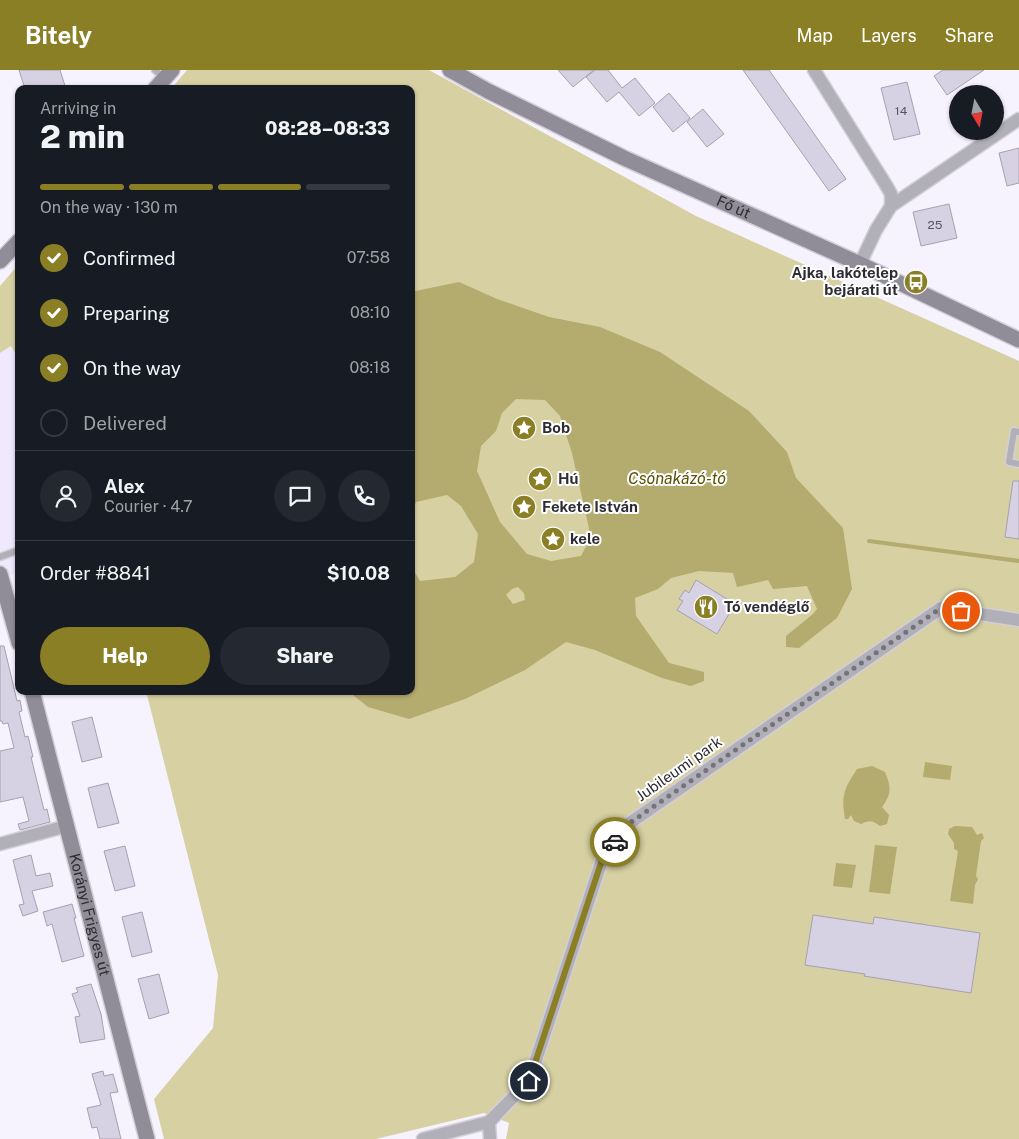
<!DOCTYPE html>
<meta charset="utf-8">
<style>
body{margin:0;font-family:"Public Sans",sans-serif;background:#242831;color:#f1f3f6;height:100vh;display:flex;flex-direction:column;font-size:19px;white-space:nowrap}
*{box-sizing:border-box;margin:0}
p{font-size:16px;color:#9ea1a6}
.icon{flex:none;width:28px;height:28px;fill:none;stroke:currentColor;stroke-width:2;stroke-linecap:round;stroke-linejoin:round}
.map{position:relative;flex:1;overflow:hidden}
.details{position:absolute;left:15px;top:15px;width:400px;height:610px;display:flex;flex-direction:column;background:#171b24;border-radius:10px;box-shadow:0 1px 4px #0004}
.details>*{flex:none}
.needle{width:32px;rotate:170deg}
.controls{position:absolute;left:949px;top:15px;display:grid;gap:10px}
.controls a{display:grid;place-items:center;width:55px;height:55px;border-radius:50%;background:#171b24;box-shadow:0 1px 4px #0004;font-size:25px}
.pin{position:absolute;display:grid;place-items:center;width:42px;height:42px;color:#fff;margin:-21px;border:2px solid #fff;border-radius:50%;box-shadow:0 1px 5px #0007}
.courier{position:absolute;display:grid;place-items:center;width:50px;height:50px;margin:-25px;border:4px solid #8b7f25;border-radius:50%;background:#fff;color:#222;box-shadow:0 1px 6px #0007}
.headline em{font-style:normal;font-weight:800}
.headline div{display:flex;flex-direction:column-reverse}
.headline{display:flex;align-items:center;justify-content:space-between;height:85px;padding:0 25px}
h1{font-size:32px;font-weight:800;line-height:38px}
.bar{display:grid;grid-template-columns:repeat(4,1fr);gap:8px 5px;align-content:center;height:60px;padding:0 25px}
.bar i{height:6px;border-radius:4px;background:#363941}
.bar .selected{background:#8b7f25}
.bar p{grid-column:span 4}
.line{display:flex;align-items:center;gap:12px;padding:0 25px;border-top:1px solid #363941}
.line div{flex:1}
.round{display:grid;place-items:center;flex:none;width:52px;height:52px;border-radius:26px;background:#242831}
ol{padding:0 25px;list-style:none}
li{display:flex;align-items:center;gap:15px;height:55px}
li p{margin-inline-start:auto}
li .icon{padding:5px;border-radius:50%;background:#8b7f25;color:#fff;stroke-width:4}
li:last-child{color:#9ea1a6}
li i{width:28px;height:28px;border:2px solid #363941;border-radius:50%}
.action{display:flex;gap:10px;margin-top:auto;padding:10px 25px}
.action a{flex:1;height:58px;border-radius:30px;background:#8b7f25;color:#fff;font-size:20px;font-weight:800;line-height:58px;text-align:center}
.action a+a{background:#242831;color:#f1f3f6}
header{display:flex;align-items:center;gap:30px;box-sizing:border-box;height:70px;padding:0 25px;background:#8b7f25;color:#fff}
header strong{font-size:24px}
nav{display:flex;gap:28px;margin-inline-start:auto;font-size:18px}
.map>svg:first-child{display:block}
.built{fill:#f0e9fe}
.green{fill:#d6d0a2}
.water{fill:#b4ab6e;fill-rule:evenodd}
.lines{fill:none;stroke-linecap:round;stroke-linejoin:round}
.stream{stroke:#b4ab6e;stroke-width:4}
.building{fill:#d7d1e4;stroke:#a6a0b1}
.service-casing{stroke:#d3cfd9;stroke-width:9}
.minor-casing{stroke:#d3cfd9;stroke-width:15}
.secondary-casing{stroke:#d3cfd9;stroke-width:18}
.service{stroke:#b1afb7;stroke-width:6}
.minor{stroke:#b1afb7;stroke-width:12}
.secondary{stroke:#908c98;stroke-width:15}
.done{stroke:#74727a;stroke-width:5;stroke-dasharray:0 9}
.route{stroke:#8b7f25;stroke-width:6}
.labels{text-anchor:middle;stroke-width:4;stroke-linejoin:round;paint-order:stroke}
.number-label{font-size:12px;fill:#58555f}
.street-label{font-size:15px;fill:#2e2c33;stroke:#fff}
.poi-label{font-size:15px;font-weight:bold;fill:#2e2c33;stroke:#fff;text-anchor:start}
.water-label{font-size:16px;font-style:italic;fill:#5b5202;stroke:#fff}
</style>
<header>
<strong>Bitely</strong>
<nav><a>Map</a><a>Layers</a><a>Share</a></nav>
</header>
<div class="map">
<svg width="1019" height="1069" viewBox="0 0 1019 1069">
<rect width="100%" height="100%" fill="#f7f3fe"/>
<path class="built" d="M11,276L19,289V500L0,512V283Z"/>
<path class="green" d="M187,0H429L696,146L1019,291V1069H506L509,1053L484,1043L376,1069H164L154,1029L213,958L218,905L146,621H411V19H171Z
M19,194V289L11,276L0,283V216Z"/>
<path class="water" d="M459,212L497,229L549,247L600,257L660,282L749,341L787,382L796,408L843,458L852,519L837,548L799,578L786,577V566L813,544L817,539L807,516L773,519L768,510L737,517L733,503L699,501L671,508L658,519L635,528L636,546L669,593L704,602V611L691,616L662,608L595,580L566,572L525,600L465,629L409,649L368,637L348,621H411V496L420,511L455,507L474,492L478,464L461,436L447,425L416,432L411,445V222ZM516,329L545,330L560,346L572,383L591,467L581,486L551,491L527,484L500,452L477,401L481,376L496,361L502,343ZM518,517L524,523L525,530L513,534L506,525L512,519Z
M925,692L952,696L950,710L923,707Z
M872,696L885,702C891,717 892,723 882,737L889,745L887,754L880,756C873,750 869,750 861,754L854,751L851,745L848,749H845C841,725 844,719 857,699Z
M955,756L972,757L977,765L982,763L984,768L981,771L976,806L978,809L975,815L973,834L950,831L958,781L954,779V773L948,764L949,759Z
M875,775L897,777L890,824L869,822Z
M836,793L856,795L852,818L833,816Z"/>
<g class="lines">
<path class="stream" d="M869,471L1019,491"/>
</g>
<path class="building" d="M19,0H60L66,19H25Z
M558,0H594L573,17Z
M595,0H608L622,18L635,8L655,33L639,46L619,22L607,32L586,7Z
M743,0H769L846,109L829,121Z
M943,0H984L947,25L934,6Z
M907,12L920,64L894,70L881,18Z
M669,23L690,48L673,62L653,37Z
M703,39L724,64L707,77L687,52Z
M1019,78V113L1007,116L999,83Z
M949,134L957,168L921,176L913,142Z
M1013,411H1019V469L1005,467Z
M696,510L735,534L717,564L677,540L683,531L679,529L685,520L689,523Z
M0,576H4L17,631L20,630L22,641L19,642L25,667L28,666L33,687H31L44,740L47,739L50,752L20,760L18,754L29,751L23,727L0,732V681L14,678L8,653L3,654L2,651H0Z
M92,647L102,687L82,692L72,652Z
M108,713L119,753L98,758L88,718Z
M125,776L135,816L115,821L104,781Z
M31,785L36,806L50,803L53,816L32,821L38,841L23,846L19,835L24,834L13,790Z
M72,834L76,848H74L84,886L62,892L52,854L47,856L43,842Z
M142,842L152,882L132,887L122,847Z
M813,845L873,854L874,847L980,863L971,923L864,906L865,904L805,895Z
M159,904L169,943L149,949L138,909Z
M91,914L101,944L105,969L80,973L75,947L80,946L72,924L78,922L76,918Z
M103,1001L104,1006L113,1004L118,1022L110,1023L121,1069H100L97,1057L92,1058L87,1038L101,1035L92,1004Z"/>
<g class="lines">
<g class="service-casing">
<path id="service" d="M155,0L164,8
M1019,362L1014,361L1009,392L1019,394
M0,487L19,480"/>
</g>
<g class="minor-casing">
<path id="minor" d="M814,0L886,115L891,124V136
M860,194L876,160L891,136L1019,49
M0,774L67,756
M489,1052L490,1069
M423,1069L489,1052L529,1011L601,793L624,757L941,538L1019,550"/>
</g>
<g class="secondary-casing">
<g id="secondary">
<path id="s1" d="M450,0L488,21L624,88L860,194L1019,270"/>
<path d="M155,19L172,0"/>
<path d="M0,191L19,171"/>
<path d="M0,504L19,573"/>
<path id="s2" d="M32,621L147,1069"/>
</g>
</g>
<use href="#service" class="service"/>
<use href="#minor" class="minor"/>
<use href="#secondary" class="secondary"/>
</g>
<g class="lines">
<path class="done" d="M615,772L624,757L941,538L961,541"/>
<path class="route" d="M529,1011L601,793L615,772"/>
</g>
<defs>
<g id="bus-disc" transform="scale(1.25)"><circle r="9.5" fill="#8b7f25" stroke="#fff"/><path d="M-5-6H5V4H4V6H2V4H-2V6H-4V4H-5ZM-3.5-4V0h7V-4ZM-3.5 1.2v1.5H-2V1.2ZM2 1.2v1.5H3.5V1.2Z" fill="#fff"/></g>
<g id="sight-disc" transform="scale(1.25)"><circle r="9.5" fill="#8b7f25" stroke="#fff"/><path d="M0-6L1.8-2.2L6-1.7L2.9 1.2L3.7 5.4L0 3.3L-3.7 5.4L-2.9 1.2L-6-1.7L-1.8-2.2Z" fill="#fff"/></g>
<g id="restaurant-disc" transform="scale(1.25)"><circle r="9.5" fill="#8b7f25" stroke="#fff"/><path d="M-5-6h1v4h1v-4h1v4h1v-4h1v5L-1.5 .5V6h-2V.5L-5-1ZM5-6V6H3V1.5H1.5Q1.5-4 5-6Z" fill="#fff"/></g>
</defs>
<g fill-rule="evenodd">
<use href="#bus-disc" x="916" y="212"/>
<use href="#sight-disc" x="524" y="358"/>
<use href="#sight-disc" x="540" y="409"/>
<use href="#sight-disc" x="524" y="437"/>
<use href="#sight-disc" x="553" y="469"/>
<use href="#restaurant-disc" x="706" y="537"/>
</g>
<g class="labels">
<g class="number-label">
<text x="901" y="45">14</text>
<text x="935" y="159">25</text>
</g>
<g class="street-label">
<text dy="5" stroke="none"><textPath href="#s1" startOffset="315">Fő út</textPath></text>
<text transform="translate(679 699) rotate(-35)" y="5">Jubileumi park</text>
<text dy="5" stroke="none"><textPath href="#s2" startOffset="231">Korányi Frigyes út</textPath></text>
</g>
<g class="poi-label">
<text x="898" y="208" text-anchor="end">Ajka, lakótelep<tspan x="898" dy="17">bejárati út</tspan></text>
<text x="542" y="363">Bob</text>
<text x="558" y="414">Hú</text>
<text x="542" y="442">Fekete István</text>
<text x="570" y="474">kele</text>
<text x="724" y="542">Tó vendéglő</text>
</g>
<g class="water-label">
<text x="677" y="414">Csónakázó-tó</text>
</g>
</g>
</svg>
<div class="controls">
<a><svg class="needle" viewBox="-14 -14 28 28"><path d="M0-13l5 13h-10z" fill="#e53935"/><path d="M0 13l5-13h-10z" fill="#9ea1a6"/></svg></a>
</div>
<div class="pin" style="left:961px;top:541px;background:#ea580c"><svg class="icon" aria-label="bag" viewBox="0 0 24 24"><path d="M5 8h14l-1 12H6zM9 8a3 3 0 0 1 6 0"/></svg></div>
<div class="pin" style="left:529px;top:1011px;background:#1f2937"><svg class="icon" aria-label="home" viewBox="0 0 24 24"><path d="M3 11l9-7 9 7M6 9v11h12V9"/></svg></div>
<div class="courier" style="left:615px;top:772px"><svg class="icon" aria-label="car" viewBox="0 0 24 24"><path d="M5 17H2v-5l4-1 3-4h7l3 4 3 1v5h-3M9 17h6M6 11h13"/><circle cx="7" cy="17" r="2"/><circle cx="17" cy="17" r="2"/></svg></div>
<section class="details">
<div class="headline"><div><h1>2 min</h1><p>Arriving in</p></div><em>08:28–08:33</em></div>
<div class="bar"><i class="selected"></i><i class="selected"></i><i class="selected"></i><i></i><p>On the way · 130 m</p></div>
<ol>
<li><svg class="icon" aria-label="check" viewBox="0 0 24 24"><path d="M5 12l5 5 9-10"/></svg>Confirmed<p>07:58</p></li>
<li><svg class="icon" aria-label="check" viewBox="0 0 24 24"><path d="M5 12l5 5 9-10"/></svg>Preparing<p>08:10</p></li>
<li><svg class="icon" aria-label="check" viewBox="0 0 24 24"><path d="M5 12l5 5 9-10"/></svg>On the way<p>08:18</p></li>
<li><i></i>Delivered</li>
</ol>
<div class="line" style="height:90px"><a class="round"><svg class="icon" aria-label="person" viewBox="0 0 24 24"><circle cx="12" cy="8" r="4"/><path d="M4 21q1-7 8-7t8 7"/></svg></a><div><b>Alex</b><p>Courier · 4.7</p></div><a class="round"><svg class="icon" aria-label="chat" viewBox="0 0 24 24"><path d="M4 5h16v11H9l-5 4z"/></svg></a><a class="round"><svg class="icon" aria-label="phone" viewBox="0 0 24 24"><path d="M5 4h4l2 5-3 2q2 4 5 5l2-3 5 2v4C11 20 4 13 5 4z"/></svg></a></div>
<div class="line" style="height:65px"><div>Order #8841</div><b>$10.08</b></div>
<div class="action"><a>Help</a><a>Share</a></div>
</section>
</div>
